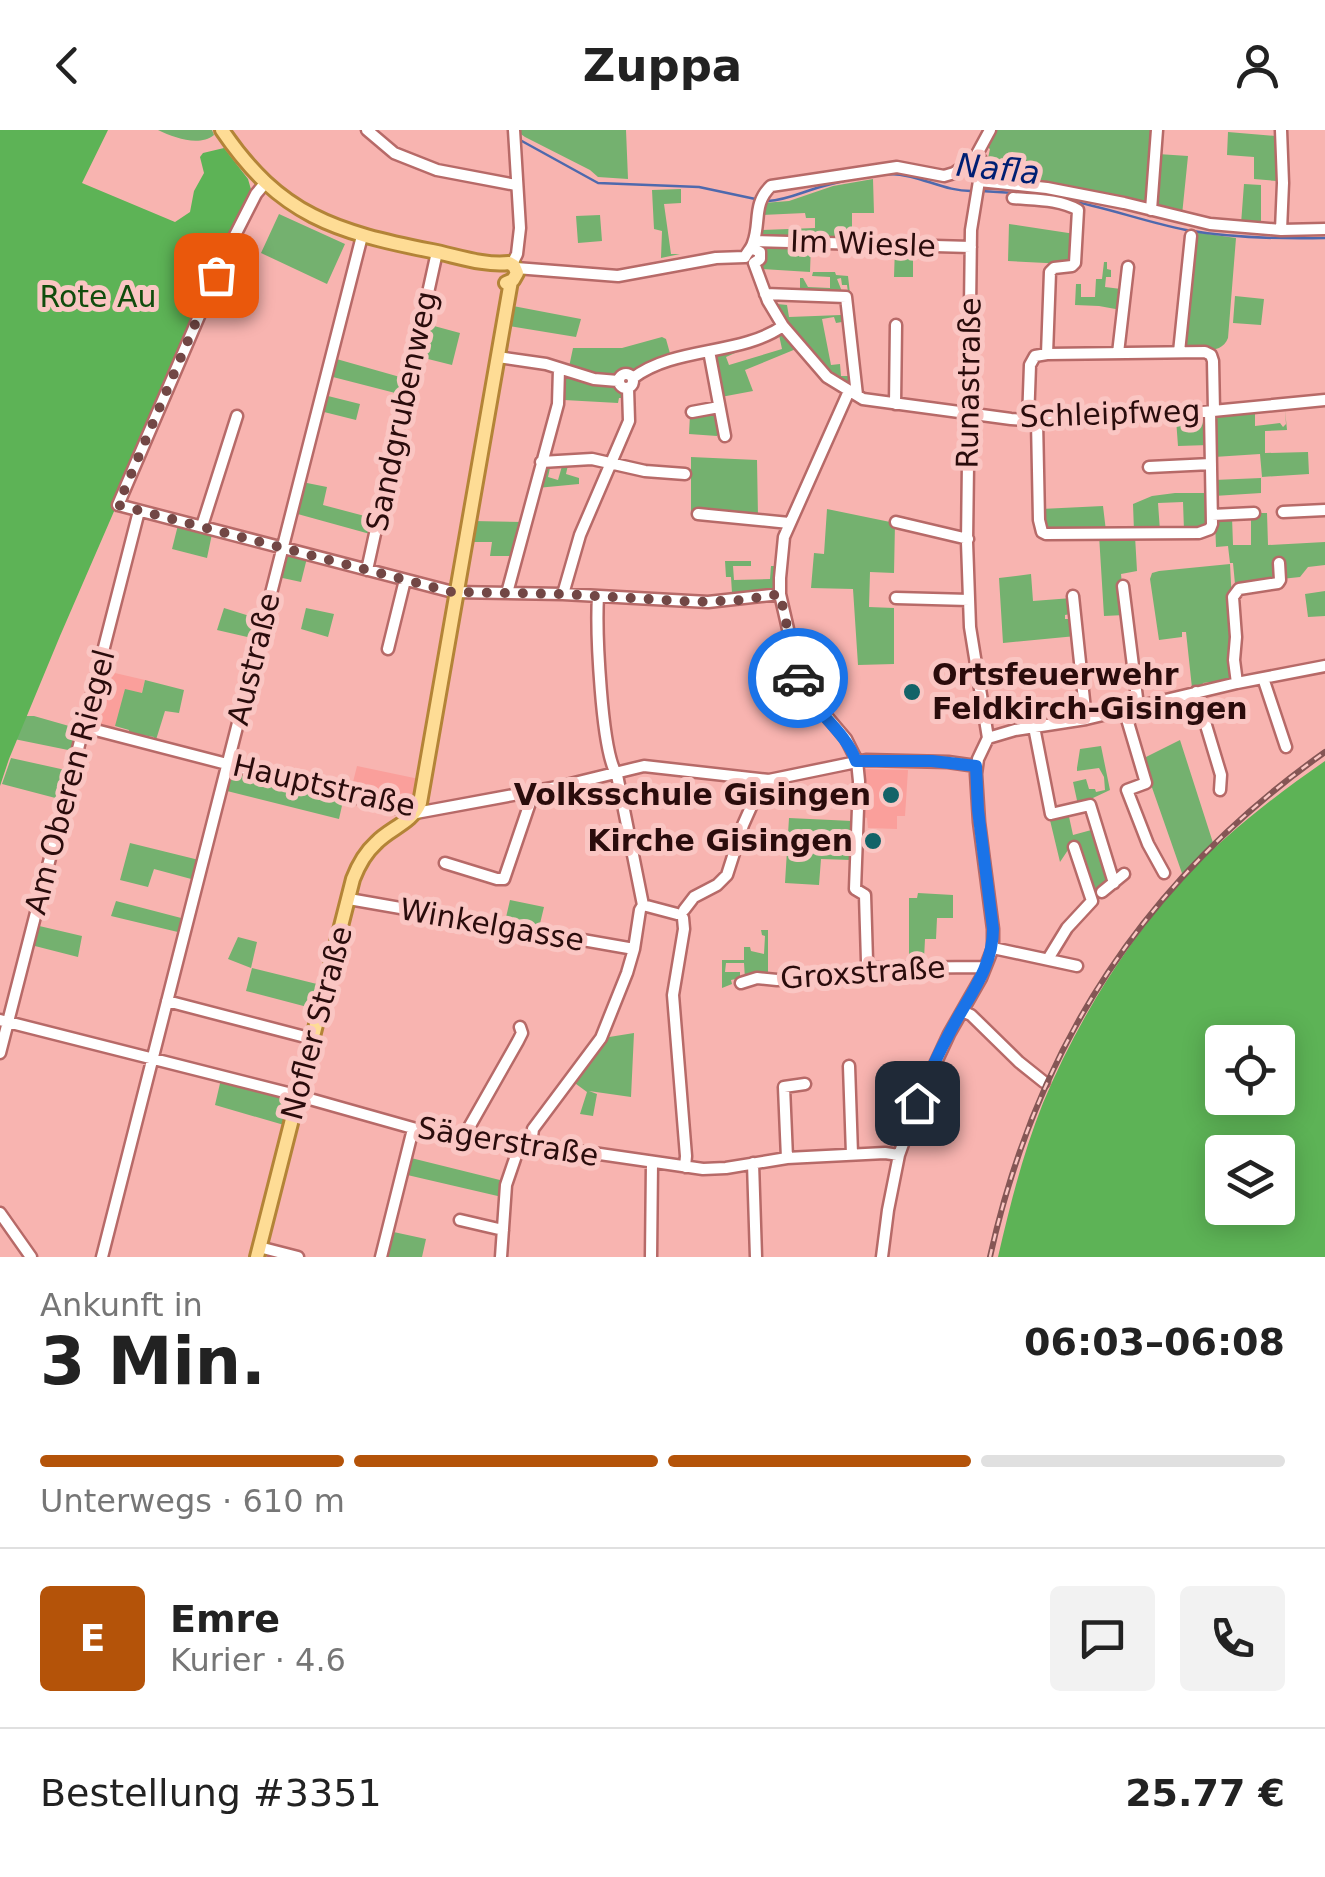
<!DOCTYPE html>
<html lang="de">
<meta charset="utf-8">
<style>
body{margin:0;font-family:"DejaVu Sans",sans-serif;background:#f2f2f2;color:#222;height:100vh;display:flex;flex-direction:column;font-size:38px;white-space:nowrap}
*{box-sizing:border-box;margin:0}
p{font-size:32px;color:#767676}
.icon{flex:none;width:55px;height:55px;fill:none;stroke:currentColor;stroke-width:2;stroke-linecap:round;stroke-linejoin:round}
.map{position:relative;height:1127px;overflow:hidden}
.details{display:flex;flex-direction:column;background:#fff;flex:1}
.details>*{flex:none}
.controls{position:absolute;left:1205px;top:895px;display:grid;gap:20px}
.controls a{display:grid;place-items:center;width:90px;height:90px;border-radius:10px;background:#fff;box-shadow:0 5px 25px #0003;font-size:50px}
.pin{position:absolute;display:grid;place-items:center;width:85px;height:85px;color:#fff;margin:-42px;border-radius:20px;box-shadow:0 5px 15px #0006}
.courier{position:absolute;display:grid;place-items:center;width:100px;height:100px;margin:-50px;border:8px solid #1a73e8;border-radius:50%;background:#fff;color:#222;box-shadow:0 2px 12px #0007}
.overview em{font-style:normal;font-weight:700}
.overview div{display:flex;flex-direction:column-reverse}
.overview{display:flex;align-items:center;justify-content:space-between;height:170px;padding:0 40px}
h1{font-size:65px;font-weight:700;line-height:75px}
.bar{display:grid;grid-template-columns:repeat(4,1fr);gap:15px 10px;align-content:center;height:120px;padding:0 40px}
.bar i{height:12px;border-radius:8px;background:#e0e0e0}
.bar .selected{background:#b45309}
.bar p{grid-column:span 4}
.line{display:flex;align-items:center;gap:25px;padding:0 40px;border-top:2px solid #e0e0e0}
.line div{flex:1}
.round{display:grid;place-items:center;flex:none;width:105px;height:105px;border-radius:10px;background:#f2f2f2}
header{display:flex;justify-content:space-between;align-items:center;height:130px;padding:0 40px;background:#fff;font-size:45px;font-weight:700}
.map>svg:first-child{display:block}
.built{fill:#fa9f9b}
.green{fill:#74b16f}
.forest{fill:#5db356;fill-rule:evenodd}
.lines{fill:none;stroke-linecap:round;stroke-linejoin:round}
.stream{stroke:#4f69ad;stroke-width:2.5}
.minor-casing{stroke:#b76a68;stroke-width:15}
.major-casing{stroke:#b38437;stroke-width:18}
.minor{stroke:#fff;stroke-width:10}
.major{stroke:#fedc95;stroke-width:12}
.rail-casing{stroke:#855655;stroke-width:6}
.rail{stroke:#fac6c3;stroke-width:2.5;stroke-dasharray:8;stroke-linecap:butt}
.done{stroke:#724745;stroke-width:10;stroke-dasharray:0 18}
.route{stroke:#1a73e8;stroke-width:12}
.poi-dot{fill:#136368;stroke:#fac6c3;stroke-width:4}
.labels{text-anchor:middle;stroke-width:10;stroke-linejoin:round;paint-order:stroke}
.street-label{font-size:30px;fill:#2a0c0c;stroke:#fac6c3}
.park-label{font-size:30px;fill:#104c0d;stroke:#fac6c3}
.poi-label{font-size:30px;font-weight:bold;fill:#2a0c0c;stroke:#fac6c3;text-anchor:end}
.water-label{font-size:32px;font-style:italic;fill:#001f73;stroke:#fac6c3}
</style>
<header><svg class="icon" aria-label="back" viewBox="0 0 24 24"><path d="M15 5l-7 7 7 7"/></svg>Zuppa<svg class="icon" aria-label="person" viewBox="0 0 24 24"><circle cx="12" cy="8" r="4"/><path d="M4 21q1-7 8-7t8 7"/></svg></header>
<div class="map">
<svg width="1325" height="1127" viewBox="0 0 1325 1127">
<rect width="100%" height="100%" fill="#f8b4b0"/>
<path class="built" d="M102,540L145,550L132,600L115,596L113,603L88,595Z
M357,636L419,649L414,675L411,679L350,664Z
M863,639L908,640L905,686H897V699L868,698L867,688L863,687Z"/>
<path class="green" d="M158,0H212L214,5C199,17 175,8 158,0Z
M515,0H626L628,49L598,47L590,40L525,7Z
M993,0H1154L1148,75L984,47L990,19L986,16Z
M1228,2L1276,6L1281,47L1277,51L1254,49V27L1227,25Z
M1158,24L1188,26L1182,85L1155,77Z
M873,49L874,83H852V111L759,107V100L815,98V88H806L805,83L761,85L763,73L789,71L833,56Z
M1244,54L1261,55V95L1241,94Z
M681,59V73L664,74L671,124H680L661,128L662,101L654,99L652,60Z
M279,84L345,114L327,154L261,123Z
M600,85L602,111L578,113L576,86Z
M1009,94L1075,104L1071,131L1066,134L1008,131Z
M1194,102L1236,108L1228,208C1221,226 1199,219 1182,219Z
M758,114H811L810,142L762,139L764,123Z
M895,117H913V147H894Z
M1104,132H1107V139L1111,140V147H1106L1105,157L1121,159V180L1099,176L1075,175L1076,154H1081V167H1095L1096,149H1102Z
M813,142H835L836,145L848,146L861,260L847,155H842L841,148L837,149L843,164L800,161V148H803L808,157L830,158V147L812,146Z
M776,166L777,174L787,175L789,187L841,185L842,192L836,193L834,187L822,189L831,235L840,234L841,246H851L853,260C819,236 791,205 772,168Z
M1235,166L1264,169L1261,195L1233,193Z
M513,176L581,189L576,207L509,196Z
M423,193L460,203L452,235L416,226Z
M781,203L796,219L745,240L753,261L721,267L713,222L733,217L735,223L726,227L729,235L782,219L779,205Z
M662,207L666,209L671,227L634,245L627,241C602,250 594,247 569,237L573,218H622Z
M333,228L407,249L403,265L329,246Z
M563,243L618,256L625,259V268H619L618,273L564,270Z
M324,265L360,274L356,290L320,281Z
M716,280L721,300L717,306L689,304L690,285Z
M1285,280L1287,300L1265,301V323L1308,322L1309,344L1262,347L1260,324L1214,327V287L1255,281V296L1280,293L1283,297L1286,294Z
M1205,287L1207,288L1209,315L1178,316L1176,289Z
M691,327L757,330L758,387L691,381Z
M568,335L566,344L579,348V354L537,358L544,337L550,338L548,347L558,350L562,336Z
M1261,348V363L1214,366V350Z
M302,352L327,357L323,375L376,389L370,404L294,383Z
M1175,363H1210L1207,397L1184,400L1183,372L1158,373L1160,401H1134L1133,374L1152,366Z
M1103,376L1106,401L1044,399L1041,379Z
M827,379L895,393L894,443L870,442L869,477L894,478V534L858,535L853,459L811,458L814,423L824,424Z
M1257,383H1267L1268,415L1325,412V435L1308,437L1300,447L1235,454L1233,433H1230L1228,416L1216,417L1215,391L1232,387L1233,415H1251V386Z
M473,391L524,392L515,426H490L492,412H469Z
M178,395L212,404L207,428L172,419Z
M1099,405L1135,406L1137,441L1121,444L1125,485L1104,486Z
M286,423L307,428L301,452L278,447Z
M725,431H751V436H733L734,450L770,449L771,436H776L775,459L732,463L731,447H726Z
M1230,434L1234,510L1232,549L1211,554L1210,552L1203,553L1202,556L1192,558L1186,502H1182V507L1159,510L1150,449L1152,443L1159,441Z
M1031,444L1033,471L1072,468L1071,484L1065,485V489H1074L1076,506L1003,513L999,448Z
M1325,461V486L1308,487L1305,464Z
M224,478L259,489L256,509L217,500Z
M306,478L334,484L328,507L301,499Z
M145,550L184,560L179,583L165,581L155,613L154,607L136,604L134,608L128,607L129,600L115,596L125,559L142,563Z
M22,586H34L76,598L79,601L73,621L14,609Z
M1180,610L1215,719L1184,749L1142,629Z
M1101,616L1110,660L1078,675L1073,652L1086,649L1089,659H1095L1096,662L1105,660L1104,647L1099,638L1077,641V638L1080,619Z
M11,628L70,641L63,670L2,654Z
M233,639L342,667L343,671L339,689L223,660L230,640Z
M1068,682L1073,705L1095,699L1110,747L1101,766L1094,772L1074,711L1060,732L1049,686Z
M789,688L852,691L850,730L821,729L819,755L785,753Z
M130,713L199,730L195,750L154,739L148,757L120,750Z
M918,763L953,765V788H937L936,809H925L924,829H909V768H917Z
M510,770L544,777L538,802L504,796Z
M116,771L185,789L182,803L111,786Z
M35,795L82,806L78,827L31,815Z
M761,800H768V847L745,849L744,833H726L725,842H740V848L731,850L732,854L722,858V830H744V817H750L751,821L764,824L765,806L762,805Z
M238,807L257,812L251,838L228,829Z
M252,838L321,855L315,879L246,861Z
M634,903L631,967L589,961L597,964L593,986L580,984L587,962L572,951L603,908Z
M221,949L288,968L290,971L284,995L215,975Z
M407,1027L504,1051L502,1067L403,1044Z
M389,1101L426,1109L422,1127H383Z"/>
<path class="forest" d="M0,0H108L82,53L175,92L190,82L194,61L204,43L200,27L203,23L224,18L248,49L252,63L60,506L9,629L0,656Z
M1325,631V1127H998C1010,1075 1023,1023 1043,973C1077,892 1125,813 1185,748C1225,704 1276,665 1325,631ZM1222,912H1278V968H1222ZM1222,1022H1278V1078H1222Z"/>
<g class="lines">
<path class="stream" d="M520,10L598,53L699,57L760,70
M981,61L1028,64
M1066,70C1106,77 1145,92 1186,100C1232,108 1279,109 1325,108
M768,71C787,70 802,62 820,57C842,51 867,45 890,44C919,44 944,62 973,61"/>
<g class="minor-casing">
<path id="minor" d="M367,0L393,22
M1281,0L1283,53L1281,100
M394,23L437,40L516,55
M979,51L1047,58L1124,73L1210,94L1281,100L1325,99
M266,52L256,64L227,121L118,375L453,462L563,464L708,472L780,464
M1013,68C1034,70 1059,69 1078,80L1075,133L1072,136L1054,138L1050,142L1047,224
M1151,80L1157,0
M754,111L971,117
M751,118L760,122V129L754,133L768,171L783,196L827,247L863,269L1011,289L1053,292L1182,284L1325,270
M745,127C747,122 752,118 753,113C761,93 752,74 771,56L897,37L944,46L954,43L967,34
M512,134L517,124L520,98L514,0
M516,138L618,146L716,128L745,127
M765,164L846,167L857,265
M709,221L725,306
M1179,222L1191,106
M1118,223L1128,137
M498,227L546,234L594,249L618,251
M619 251a7 7 0 1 1 14 0a7 7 0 1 1-14 0Z
M633,248C675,216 740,226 783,196
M849,261L784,407L780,448V464L801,556L846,609L857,631L859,651L855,759L865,765L867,831L872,838
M895,274L896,195
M692,282L719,277
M1028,291L1030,235L1035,226L1047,224L1205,222L1211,225L1213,231L1214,281
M1037,291L1039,390L1042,402L1046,404L1199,403L1210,399L1212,394L1210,281
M541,332L592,329L645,341L685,344
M1149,337L1211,334
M1283,382L1325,380
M698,384L789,393
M1212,385L1254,383
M896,392L968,409
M202,396L237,286
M367,440L437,122
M1123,456L1138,576
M507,463L558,274L559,239
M563,464L580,405L629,291L628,258
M1073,466L1086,589
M896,468L969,470
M388,519L405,450
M1263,548L1286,617
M1237,553L1234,530L1236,507L1233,467L1239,459L1278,453L1280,450L1279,433
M1196,562L1221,645L1220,660
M1124,579L1146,653L1127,660L1148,714L1164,743
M84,597L416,683L562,656L644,636L769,650L866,630L948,632L976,636
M1034,597L1051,684L1090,675L1114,753
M988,608L970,497L967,412L971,100L979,51L976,37L981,30L977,24L990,0
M445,733L497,749H504L534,661
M1102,762L1124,744
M349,769L634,819
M643,775L677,784
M684,780L694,767L717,755L727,745L743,695L763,650
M683,788L684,799L673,865L686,1026L685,1037
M993,818L1077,836
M1048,829L1067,798L1092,771L1074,717
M741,853L757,848L777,850L830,847L872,838L985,837
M167,871L313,909
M962,881L971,885L1019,932L1044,952
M0,890L292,964L441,1006L531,1014L703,1039L726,1038L787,1028L885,1023L899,1025
M0,923L139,381
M849,936L852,1024
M463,1008L518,911L522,903L520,897
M531,1014L533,999L601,908L627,843L634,819L640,780L643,775L617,645C601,621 596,500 598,466
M787,1028L784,957L805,954
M753,1033L756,1127
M0,1083L31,1127
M460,1090L503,1100
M259,1117L298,1127
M102,1127L362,106
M381,1127L413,999
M501,1127L506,1055L520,1014
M651,1127L652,1033
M882,1127L888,1080L899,1025L919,969L949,904L981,848L993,818V799L979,692L976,644L978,629L988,608L1015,600L1086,589L1237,553L1325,536"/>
</g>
<g class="major-casing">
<path id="major" d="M222,0C280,86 336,102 432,121C457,126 485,136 509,133L514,136L517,143L513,150L506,153
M257,1127L353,749C358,736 366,722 376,713C390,698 412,693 420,673L511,151"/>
</g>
<use href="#minor" class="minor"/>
<use href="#major" class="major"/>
<g class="rail-casing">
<path id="rail" d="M990,1127C1037,914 1147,748 1325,622"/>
</g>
<use href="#rail" class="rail"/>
</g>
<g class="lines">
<path class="done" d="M216,145L118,375L452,462L562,464L698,472L743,470L780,464L798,548"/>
<path class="route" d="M798,548C809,579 844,598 856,631H932L976,636L978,680L993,799C993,838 968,867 951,900C938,924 927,948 917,973"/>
</g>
<g class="poi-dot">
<circle cx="912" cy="562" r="10"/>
<circle cx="891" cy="665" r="10"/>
<circle cx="873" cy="711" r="10"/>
</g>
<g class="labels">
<g class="street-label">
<text transform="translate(863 114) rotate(2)" y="10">Im Wiesle</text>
<text transform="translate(969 253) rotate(-89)" y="10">Runastraße</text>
<text transform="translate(402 281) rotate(-78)" y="10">Sandgrubenweg</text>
<text transform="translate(1110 284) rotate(-2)" y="10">Schleipfweg</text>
<text transform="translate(254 529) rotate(-76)" y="10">Austraße</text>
<text transform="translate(70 652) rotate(-75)" y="10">Am Oberen Riegel</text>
<text transform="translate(324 656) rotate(13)" y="10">Hauptstraße</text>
<text transform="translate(492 795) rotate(10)" y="10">Winkelgasse</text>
<text transform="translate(863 843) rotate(-4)" y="10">Groxstraße</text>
<text transform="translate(317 893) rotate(-75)" y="10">Nofler Straße</text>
<text transform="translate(508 1012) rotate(9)" y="10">Sägerstraße</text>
</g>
<g class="park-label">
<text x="98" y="177">Rote Au</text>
</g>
<g class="poi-label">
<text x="932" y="555" text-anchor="start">Ortsfeuerwehr<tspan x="932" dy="34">Feldkirch-Gisingen</tspan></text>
<text x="871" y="675">Volksschule Gisingen</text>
<text x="853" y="721">Kirche Gisingen</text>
</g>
<g class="water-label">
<text transform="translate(998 39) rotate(6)" y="11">Nafla</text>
</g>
</g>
</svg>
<div class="controls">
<a><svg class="icon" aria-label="locate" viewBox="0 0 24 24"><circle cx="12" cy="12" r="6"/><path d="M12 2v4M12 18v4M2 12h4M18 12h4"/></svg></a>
<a><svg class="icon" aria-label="layers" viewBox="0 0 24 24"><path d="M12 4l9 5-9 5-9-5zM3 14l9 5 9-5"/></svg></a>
</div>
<div class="pin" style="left:216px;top:145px;background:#ea580c"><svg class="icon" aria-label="bag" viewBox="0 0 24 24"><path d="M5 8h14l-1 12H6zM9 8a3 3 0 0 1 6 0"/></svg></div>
<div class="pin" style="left:917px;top:973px;background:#1f2937"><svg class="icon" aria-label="home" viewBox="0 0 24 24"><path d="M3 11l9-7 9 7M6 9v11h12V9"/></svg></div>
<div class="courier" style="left:798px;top:548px"><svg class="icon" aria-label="car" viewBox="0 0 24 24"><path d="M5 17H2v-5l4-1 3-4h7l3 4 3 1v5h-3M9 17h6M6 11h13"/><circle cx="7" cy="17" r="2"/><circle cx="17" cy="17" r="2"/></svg></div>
</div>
<section class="details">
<div class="overview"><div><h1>3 Min.</h1><p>Ankunft in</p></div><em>06:03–06:08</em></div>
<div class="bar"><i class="selected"></i><i class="selected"></i><i class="selected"></i><i></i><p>Unterwegs · 610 m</p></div>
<div class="line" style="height:180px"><b class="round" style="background:#b45309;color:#fff">E</b><div><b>Emre</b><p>Kurier · 4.6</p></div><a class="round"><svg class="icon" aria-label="chat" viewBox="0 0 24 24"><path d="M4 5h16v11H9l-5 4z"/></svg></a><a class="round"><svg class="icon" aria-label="phone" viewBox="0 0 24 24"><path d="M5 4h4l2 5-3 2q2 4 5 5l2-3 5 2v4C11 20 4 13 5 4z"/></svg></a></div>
<div class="line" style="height:130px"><div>Bestellung #3351</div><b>25.77 €</b></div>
</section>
